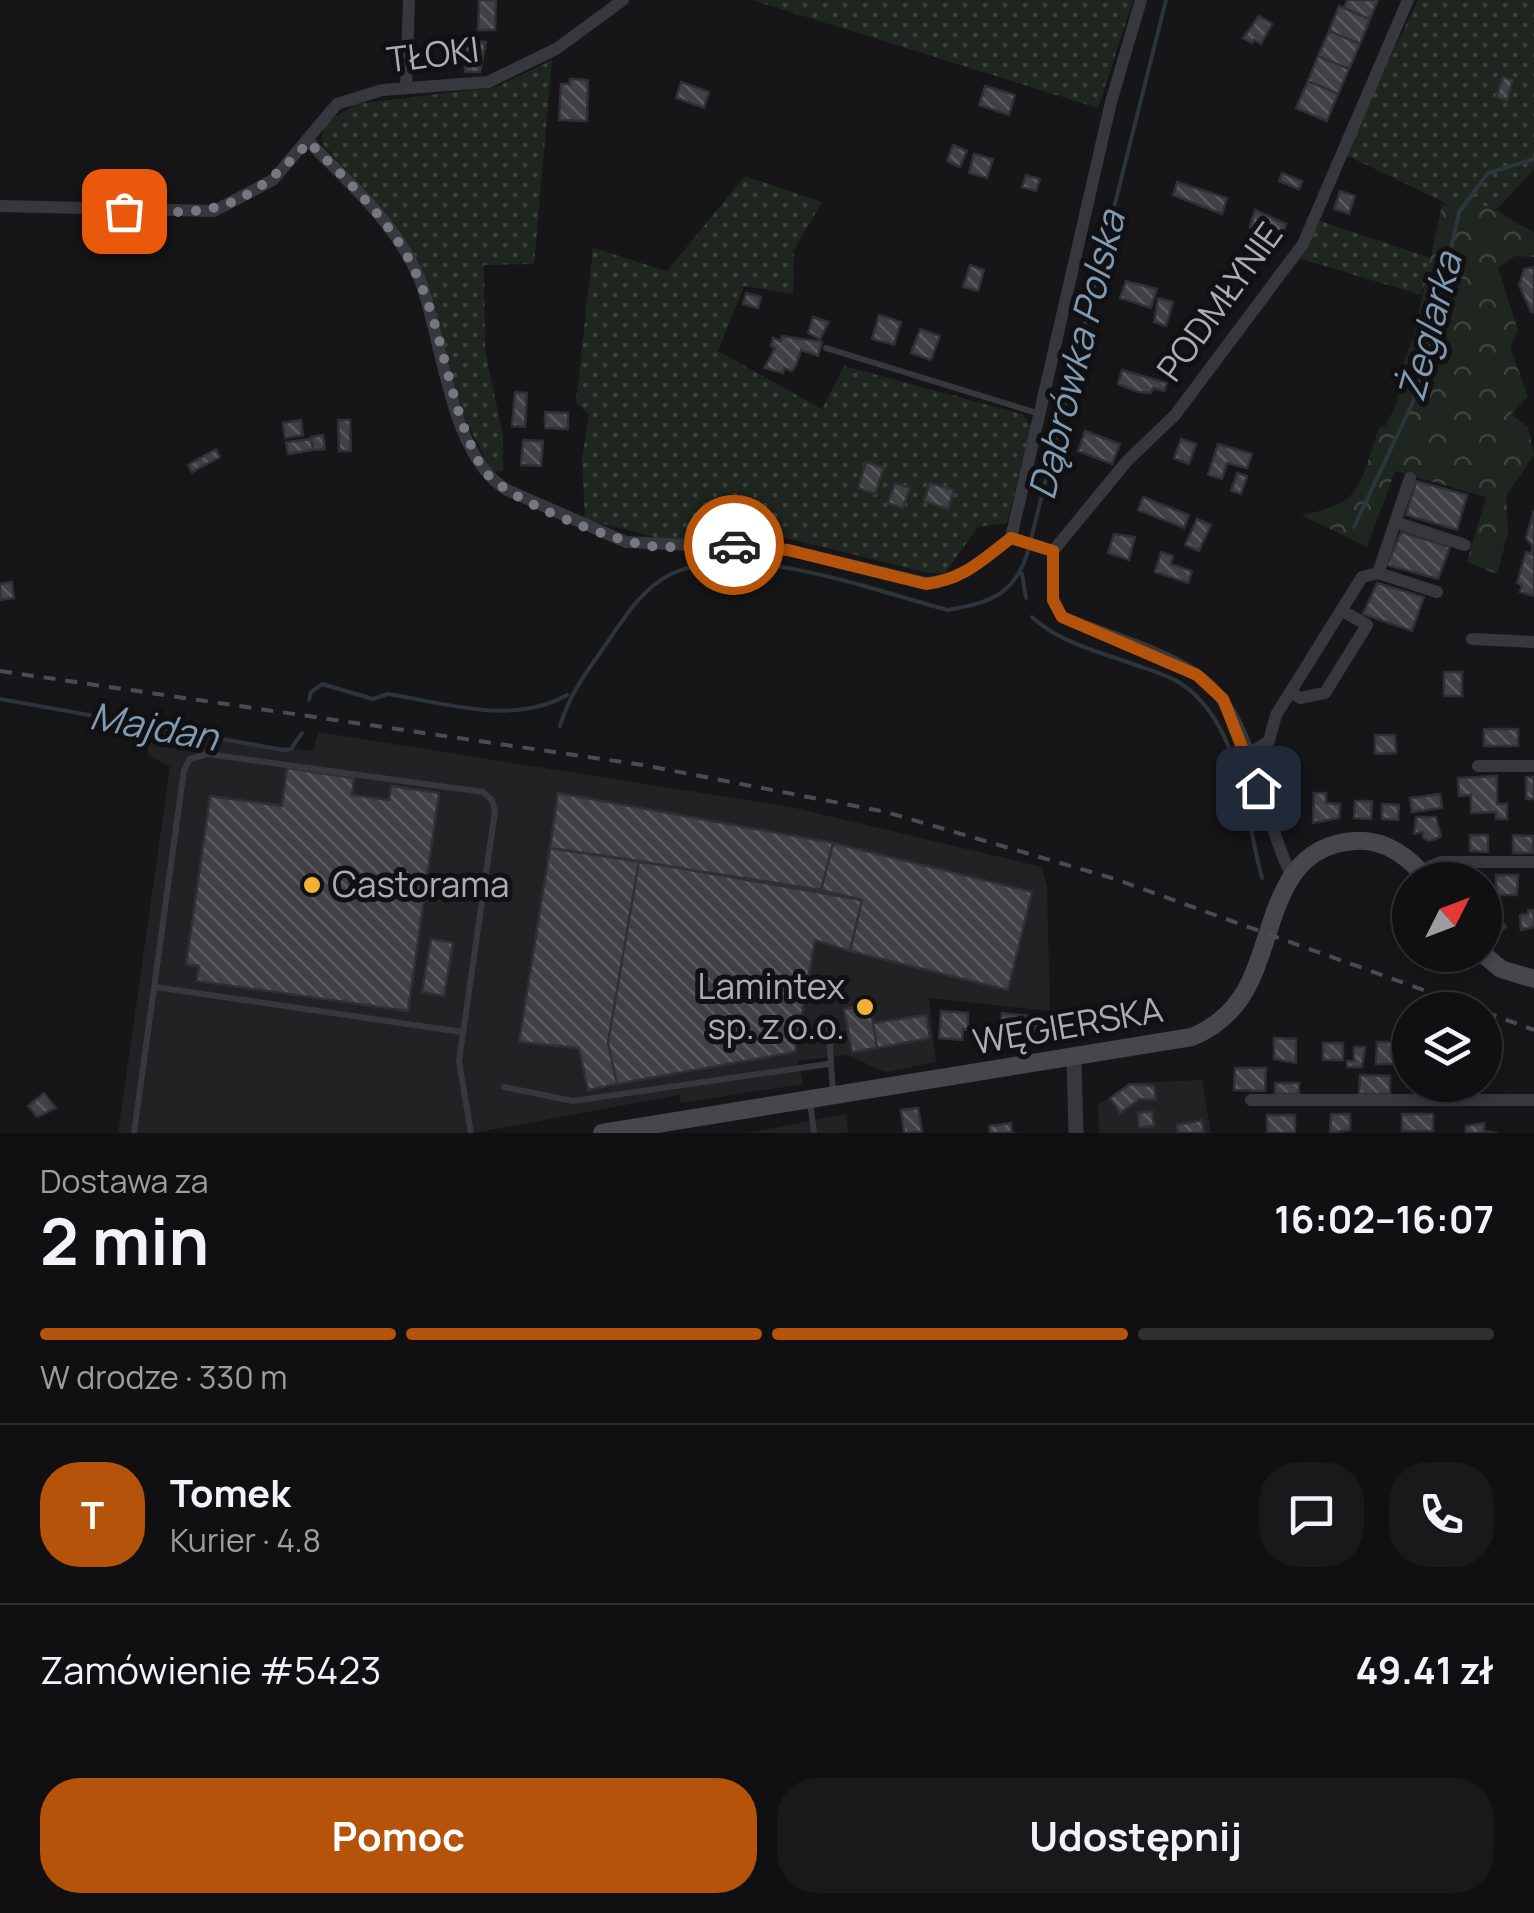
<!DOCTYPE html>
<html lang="pl">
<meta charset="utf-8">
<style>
body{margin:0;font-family:Manrope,sans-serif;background:#19191b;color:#f1f3f6;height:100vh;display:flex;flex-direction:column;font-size:38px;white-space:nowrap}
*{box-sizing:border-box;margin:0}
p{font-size:32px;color:#9c9d9f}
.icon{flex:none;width:55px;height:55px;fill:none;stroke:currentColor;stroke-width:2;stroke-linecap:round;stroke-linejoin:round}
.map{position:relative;height:1133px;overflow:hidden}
.drawer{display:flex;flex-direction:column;background:#101012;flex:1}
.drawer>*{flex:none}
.needle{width:65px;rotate:48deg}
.buttons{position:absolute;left:1392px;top:862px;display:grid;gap:20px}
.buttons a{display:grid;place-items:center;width:110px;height:110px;border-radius:50%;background:#101012;box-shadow:0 5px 15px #0003,0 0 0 2px #303032;font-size:50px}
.pin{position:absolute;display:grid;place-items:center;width:85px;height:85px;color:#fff;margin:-42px;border-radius:20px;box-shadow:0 5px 15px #0006}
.courier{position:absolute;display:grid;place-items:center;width:100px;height:100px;margin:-50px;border:8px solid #b45309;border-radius:50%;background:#fff;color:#222;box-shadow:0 2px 12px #0007}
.head em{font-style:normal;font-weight:700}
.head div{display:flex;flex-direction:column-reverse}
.head{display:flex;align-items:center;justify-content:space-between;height:170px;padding:0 40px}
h1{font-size:65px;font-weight:700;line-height:75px}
.bar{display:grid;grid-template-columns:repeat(4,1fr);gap:15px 10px;align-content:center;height:120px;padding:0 40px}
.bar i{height:12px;border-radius:8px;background:#303032}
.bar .selected{background:#b45309}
.bar p{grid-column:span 4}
.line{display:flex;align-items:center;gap:25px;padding:0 40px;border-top:2px solid #303032}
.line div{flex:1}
.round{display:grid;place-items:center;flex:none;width:105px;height:105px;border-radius:40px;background:#19191b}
.cta{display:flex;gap:20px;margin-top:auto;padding:20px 40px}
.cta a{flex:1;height:115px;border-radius:40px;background:#b45309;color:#fff;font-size:40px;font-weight:700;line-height:115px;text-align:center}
.cta a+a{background:#19191b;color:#f1f3f6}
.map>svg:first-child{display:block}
.built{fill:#222225}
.grass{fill:url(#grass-dots)}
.forest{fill:url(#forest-crowns)}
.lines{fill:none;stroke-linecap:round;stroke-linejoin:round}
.stream{stroke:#2c353c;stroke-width:4}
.building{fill:url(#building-back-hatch);stroke:#303034;stroke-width:2.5}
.service{stroke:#37383d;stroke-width:6}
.minor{stroke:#37383d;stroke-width:12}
.tertiary{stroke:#37383d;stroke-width:15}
.secondary{stroke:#45474d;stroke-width:18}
.rail{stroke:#4a4c52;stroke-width:4;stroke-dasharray:12 10;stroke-linecap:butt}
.done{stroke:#757880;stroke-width:10;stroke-dasharray:0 18}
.route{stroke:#b45309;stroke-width:12}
.poi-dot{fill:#f2b134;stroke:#111113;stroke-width:4}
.labels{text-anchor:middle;stroke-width:10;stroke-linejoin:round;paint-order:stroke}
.street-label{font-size:35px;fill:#a8adb8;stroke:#111113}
.poi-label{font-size:35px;fill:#a8adb8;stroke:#111113;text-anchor:start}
.water-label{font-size:38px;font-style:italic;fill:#7f9bb3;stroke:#111113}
</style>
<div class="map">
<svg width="1534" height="1133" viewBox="0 0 1534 1133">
<defs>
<pattern id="grass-dots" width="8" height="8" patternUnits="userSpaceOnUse" patternTransform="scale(2.5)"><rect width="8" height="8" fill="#1e261f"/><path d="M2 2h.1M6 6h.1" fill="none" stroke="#3c433d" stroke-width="1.8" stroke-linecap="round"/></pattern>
<pattern id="forest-crowns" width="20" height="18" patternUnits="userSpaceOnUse" patternTransform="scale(2.5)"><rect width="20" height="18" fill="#1e261f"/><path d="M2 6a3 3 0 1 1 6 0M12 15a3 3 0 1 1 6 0" fill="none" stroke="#3c433d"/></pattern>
<pattern id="building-back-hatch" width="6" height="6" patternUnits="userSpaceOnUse" patternTransform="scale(2.5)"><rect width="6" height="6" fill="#404145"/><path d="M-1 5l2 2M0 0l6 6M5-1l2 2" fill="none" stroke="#595a5e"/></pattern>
</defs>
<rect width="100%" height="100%" fill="#161618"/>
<path class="built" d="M150,730L313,751L318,732L791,807L1042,867L1047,887L1050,1011L929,998L936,1062L886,1072L846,1055L798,1061L803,1084L681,1103L679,1095L474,1133H118L170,767L148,754Z
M1202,1080L1211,1133H1099L1098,1105L1129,1083Z
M846,1114L848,1133H746Z"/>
<path class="grass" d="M752,0H1133L1098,108Z
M1418,0H1534V169L1498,208L1472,216L1344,154Z
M552,60L534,264L484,265L485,350L503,436V471L492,472L461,411L424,276L388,217L321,142L324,124L356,104L496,87Z
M745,176L822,202L794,250L793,294L744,286L718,351L822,409L844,366L1022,414L1031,427L1007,523L978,527L945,573H929L782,537L666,540L585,519L582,458L589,415L576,402L593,248L667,271Z
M1320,221L1434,259L1421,295L1298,258Z"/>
<path class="forest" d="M1442,205L1489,206L1534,233V257L1515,256L1498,268L1518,330L1510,347L1528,397L1511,414L1528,427L1534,455L1506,496L1508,533L1497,574L1467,562L1486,497L1395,471L1367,547L1301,515C1365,504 1359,483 1379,428L1386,425L1397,403L1402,366L1414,335Z"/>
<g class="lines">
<path class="stream" d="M1354,527L1412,404L1430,348L1459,212L1488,173L1534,159
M1031,539L1166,0
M1022,574L1026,598
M1032,617C1059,642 1096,651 1130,663C1146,669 1166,674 1180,683C1240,721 1245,816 1262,878
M0,699L283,750L291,749L302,733
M309,700L311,692L322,684L373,699L388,694C445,703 513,726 567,695
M560,726C570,692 589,669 609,640C626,615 643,588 671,574C743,540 874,591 948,610C993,602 1016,594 1029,548"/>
</g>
<path class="building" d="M479,0H496L495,30H478Z
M1347,0H1378L1370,19L1344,8Z
M1339,6L1370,19L1360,44L1329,31Z
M1259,16L1272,24L1261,44L1254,40L1252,43L1243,38Z
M1329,31L1360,44L1349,69L1318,56Z
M466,41L486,42L480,72H465Z
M1318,56L1349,69L1338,94L1308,81Z
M1503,77L1513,80L1507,100L1496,97Z
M570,79L588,80L587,121L559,120L561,84H570Z
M1308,81L1338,94L1327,121L1296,108Z
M681,82L709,92L704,108L676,98Z
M985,86L1015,95L1009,115L979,105Z
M953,145L967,151L960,167L947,161Z
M974,154L993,159L987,178L969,173Z
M1282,173L1302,181L1299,189L1279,181Z
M1026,175L1040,179L1036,191L1022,187Z
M1177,182L1227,198L1222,214L1173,195Z
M1340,191L1355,196L1349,214L1334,209Z
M1255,210L1286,224L1282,237L1250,227Z
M970,265L984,270L978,291L963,287Z
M1534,267V312H1531L1519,285L1524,269Z
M1126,281L1157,289L1151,308L1120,298Z
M746,293L761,297L758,308L743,304Z
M1158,298L1173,302L1166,326L1154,322Z
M879,315L901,322L894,345L872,339Z
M813,317L829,322L820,339L808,333Z
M920,329L940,336L931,360L911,353Z
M782,336L822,342L818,356L801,350L796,365L792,371L784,368L783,373L764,368L775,348L771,346L773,338L781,341Z
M1122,370L1167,383L1164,391L1153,388L1151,393L1138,392L1118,384Z
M515,392L527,393L525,427L512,426Z
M545,412L568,413V429L545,428Z
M301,420L303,435L285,438L283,423Z
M338,420H350L351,451H339Z
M1085,431L1120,444L1112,464L1078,451Z
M323,435L325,449L313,450L311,437Z
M311,439L313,450L288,454L286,442Z
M1181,439L1196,444L1189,464L1174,458Z
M523,440L543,441L541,466L521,465Z
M1218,444L1252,454L1247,468L1227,463L1222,479L1208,475Z
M216,449L220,457L192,472L188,465Z
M866,462L884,468L875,494L858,488Z
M1237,473L1247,476L1241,494L1231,491Z
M1416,481L1467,495L1457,530L1406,515Z
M895,483L910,488L903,508L888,503Z
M930,483L954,490L948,509L924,501Z
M1143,497L1189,515L1184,528L1138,510Z
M1534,510V596L1520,592L1522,585L1517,583L1526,552L1531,554L1533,547L1526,538Z
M1197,519L1211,525L1199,551L1185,545Z
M1401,532L1450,547L1438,579L1387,565Z
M1114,534L1135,537L1129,560L1108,553Z
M1161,552L1173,556L1171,564L1192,571L1188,583L1155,572Z
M12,582L14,598L0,600V584Z
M1377,583L1424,597L1412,631L1363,614Z
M1444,672H1462V696H1444Z
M1484,729H1518V746H1484Z
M1375,735H1395L1396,753L1375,754Z
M287,768L354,778L352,795L389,800L391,786L439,793L408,1011L197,981L199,966L186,965L210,796L282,806Z
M1497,776V804H1507V819H1496V812L1471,813V795L1459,796L1458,778Z
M1526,777H1534V799H1526Z
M558,793L833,843L821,890L550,848Z
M1314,793H1326V803L1340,804L1339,818L1313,823Z
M1440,794L1442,808L1412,812L1410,798Z
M1355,801H1372L1371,819L1354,818Z
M1382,804L1399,805L1398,820L1382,819Z
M1416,817H1436L1441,837L1429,841L1423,838V832L1414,834Z
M1470,835H1488V852L1470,851Z
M1513,835L1533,836V853H1513Z
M833,843L1032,892L1008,990L850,951L862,900L821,890Z
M550,848L639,861L608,1043L617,1084L588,1090L579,1048L519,1042Z
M639,861L862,900L850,951L815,940L795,1052L617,1084L608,1043Z
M1496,875H1518L1517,895H1496Z
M1494,910L1506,927L1490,938L1485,917Z
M1528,910H1534V927L1521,930L1520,915L1528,914Z
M431,939L453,943L444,996L422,992Z
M870,1005L877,1048L852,1052L844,1009Z
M941,1011L968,1013V1030L963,1029L962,1040L939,1038Z
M1083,1011H1099L1102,1029L1075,1035L1072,1016Z
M1002,1013L1041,1017L1043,1029L999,1039Z
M926,1015L930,1038L877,1048L873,1023Z
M1274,1038L1296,1039V1063L1274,1059Z
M1377,1042H1409L1408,1064H1376Z
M1323,1043H1343V1060H1323Z
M1354,1047H1365L1362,1067H1347V1061H1354Z
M1235,1068H1266L1265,1091L1234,1090Z
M1360,1075L1390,1076V1094H1359Z
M1275,1083H1299V1094H1275Z
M1130,1084L1154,1086L1156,1100L1140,1099L1120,1113L1110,1098Z
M1413,1085H1453V1094H1418Z
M44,1093L56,1108L37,1117L28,1106Z
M918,1108L922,1132L904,1133L901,1110Z
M1152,1111L1154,1126L1139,1127L1138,1113Z
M1331,1114H1350V1130L1330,1133Z
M1402,1114H1433V1131H1402Z
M1267,1115H1295V1133H1267Z
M1202,1120L1204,1133H1178L1177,1125Z
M1011,1123L1012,1133H1017H990L989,1126Z
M1484,1123V1131L1497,1133H1466V1126Z"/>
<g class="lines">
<path class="service" d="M826,348L1040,414
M155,987L462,1032
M828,1018L833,1092
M504,1087L573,1101L828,1064
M810,1102L814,1133
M134,1133L184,770L190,759L207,754L483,792L492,800L495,811L459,1061L471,1133"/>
<path class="minor" d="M406,88L409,0
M309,142C349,183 398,225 420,280C443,340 449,455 507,490L626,542L788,550L926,583C963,580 982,560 1011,538
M0,206L214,211L273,180L337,104L382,90L488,82L556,49L623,0
M1395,522L1465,545
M1011,538L1111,102L1141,0
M1011,538L1053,551V600L1062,617C1103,634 1161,651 1197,675C1252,710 1262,819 1292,876
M1053,551L1127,461L1175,415L1303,244L1408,0
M1378,573L1437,592
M1472,639L1534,642
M1291,692L1300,698L1325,693L1367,625L1341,610
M1247,755L1269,741L1276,715L1362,577L1378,573L1410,478
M1478,766H1534
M1420,871L1441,862H1534
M1251,1100H1534"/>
<path class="tertiary" d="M1074,1059L1076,1133"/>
<path class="secondary" d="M1484,955L1501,969L1534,979
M602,1133L1192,1037C1211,1029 1228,1016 1240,999C1277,946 1268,846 1355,841C1385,839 1410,857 1427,880"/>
<path class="rail" d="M0,671L643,765L886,812L1115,879L1479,1010
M1485,1012L1534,1030"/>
</g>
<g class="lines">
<path class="done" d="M124,211C217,215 242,212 309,142C349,183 395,224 418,278C445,338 449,407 481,466C498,498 613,541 650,546C677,549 707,545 734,545"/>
<path class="route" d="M734,545L788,550L926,584C963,580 982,560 1011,538L1053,551V600L1062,617L1197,675L1223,699L1258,788"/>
</g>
<g class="poi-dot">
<circle cx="312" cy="885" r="10"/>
<circle cx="865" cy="1007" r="10"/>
</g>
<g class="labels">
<g class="street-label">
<text transform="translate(433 55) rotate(-7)" y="12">TŁOKI</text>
<text transform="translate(1220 302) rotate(-54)" y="12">PODMŁYNIE</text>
<text transform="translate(1068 1026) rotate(-10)" y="12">WĘGIERSKA</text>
</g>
<g class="poi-label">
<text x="332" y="897">Castorama</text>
<text x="845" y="999" text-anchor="end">Lamintex<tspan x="845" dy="40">sp. z o.o.</tspan></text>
</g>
<g class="water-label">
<text transform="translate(1430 327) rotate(-75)" y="13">Żeglarka</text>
<text transform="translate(1077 355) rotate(-76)" y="13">Dąbrówka Polska</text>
<text transform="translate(154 727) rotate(10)" y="13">Majdan</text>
</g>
</g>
</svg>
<div class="buttons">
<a><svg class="needle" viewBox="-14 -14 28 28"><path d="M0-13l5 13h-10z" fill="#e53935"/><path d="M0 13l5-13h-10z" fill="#9c9d9f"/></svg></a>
<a><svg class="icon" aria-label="layers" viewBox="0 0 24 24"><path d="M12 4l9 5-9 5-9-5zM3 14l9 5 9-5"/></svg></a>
</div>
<div class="pin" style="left:124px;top:211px;background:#ea580c"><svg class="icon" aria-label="bag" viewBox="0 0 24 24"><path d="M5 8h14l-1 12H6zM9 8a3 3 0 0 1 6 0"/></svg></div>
<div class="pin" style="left:1258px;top:788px;background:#1f2937"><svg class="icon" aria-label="home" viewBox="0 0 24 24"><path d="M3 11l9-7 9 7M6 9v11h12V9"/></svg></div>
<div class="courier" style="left:734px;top:545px"><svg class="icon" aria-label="car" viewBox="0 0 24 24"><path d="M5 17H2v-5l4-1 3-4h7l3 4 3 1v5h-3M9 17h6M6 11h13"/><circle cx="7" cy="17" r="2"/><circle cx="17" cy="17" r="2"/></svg></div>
</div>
<section class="drawer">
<div class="head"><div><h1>2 min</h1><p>Dostawa za</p></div><em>16:02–16:07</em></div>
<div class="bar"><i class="selected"></i><i class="selected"></i><i class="selected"></i><i></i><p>W drodze · 330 m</p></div>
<div class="line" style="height:180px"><b class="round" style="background:#b45309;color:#fff">T</b><div><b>Tomek</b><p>Kurier · 4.8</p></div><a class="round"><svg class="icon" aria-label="chat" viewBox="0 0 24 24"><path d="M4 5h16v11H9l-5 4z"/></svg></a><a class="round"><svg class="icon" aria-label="phone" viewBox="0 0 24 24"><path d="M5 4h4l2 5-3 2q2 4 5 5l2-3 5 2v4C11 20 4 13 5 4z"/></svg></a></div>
<div class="line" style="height:130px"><div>Zamówienie #5423</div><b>49.41 zł</b></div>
<div class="cta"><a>Pomoc</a><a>Udostępnij</a></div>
</section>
